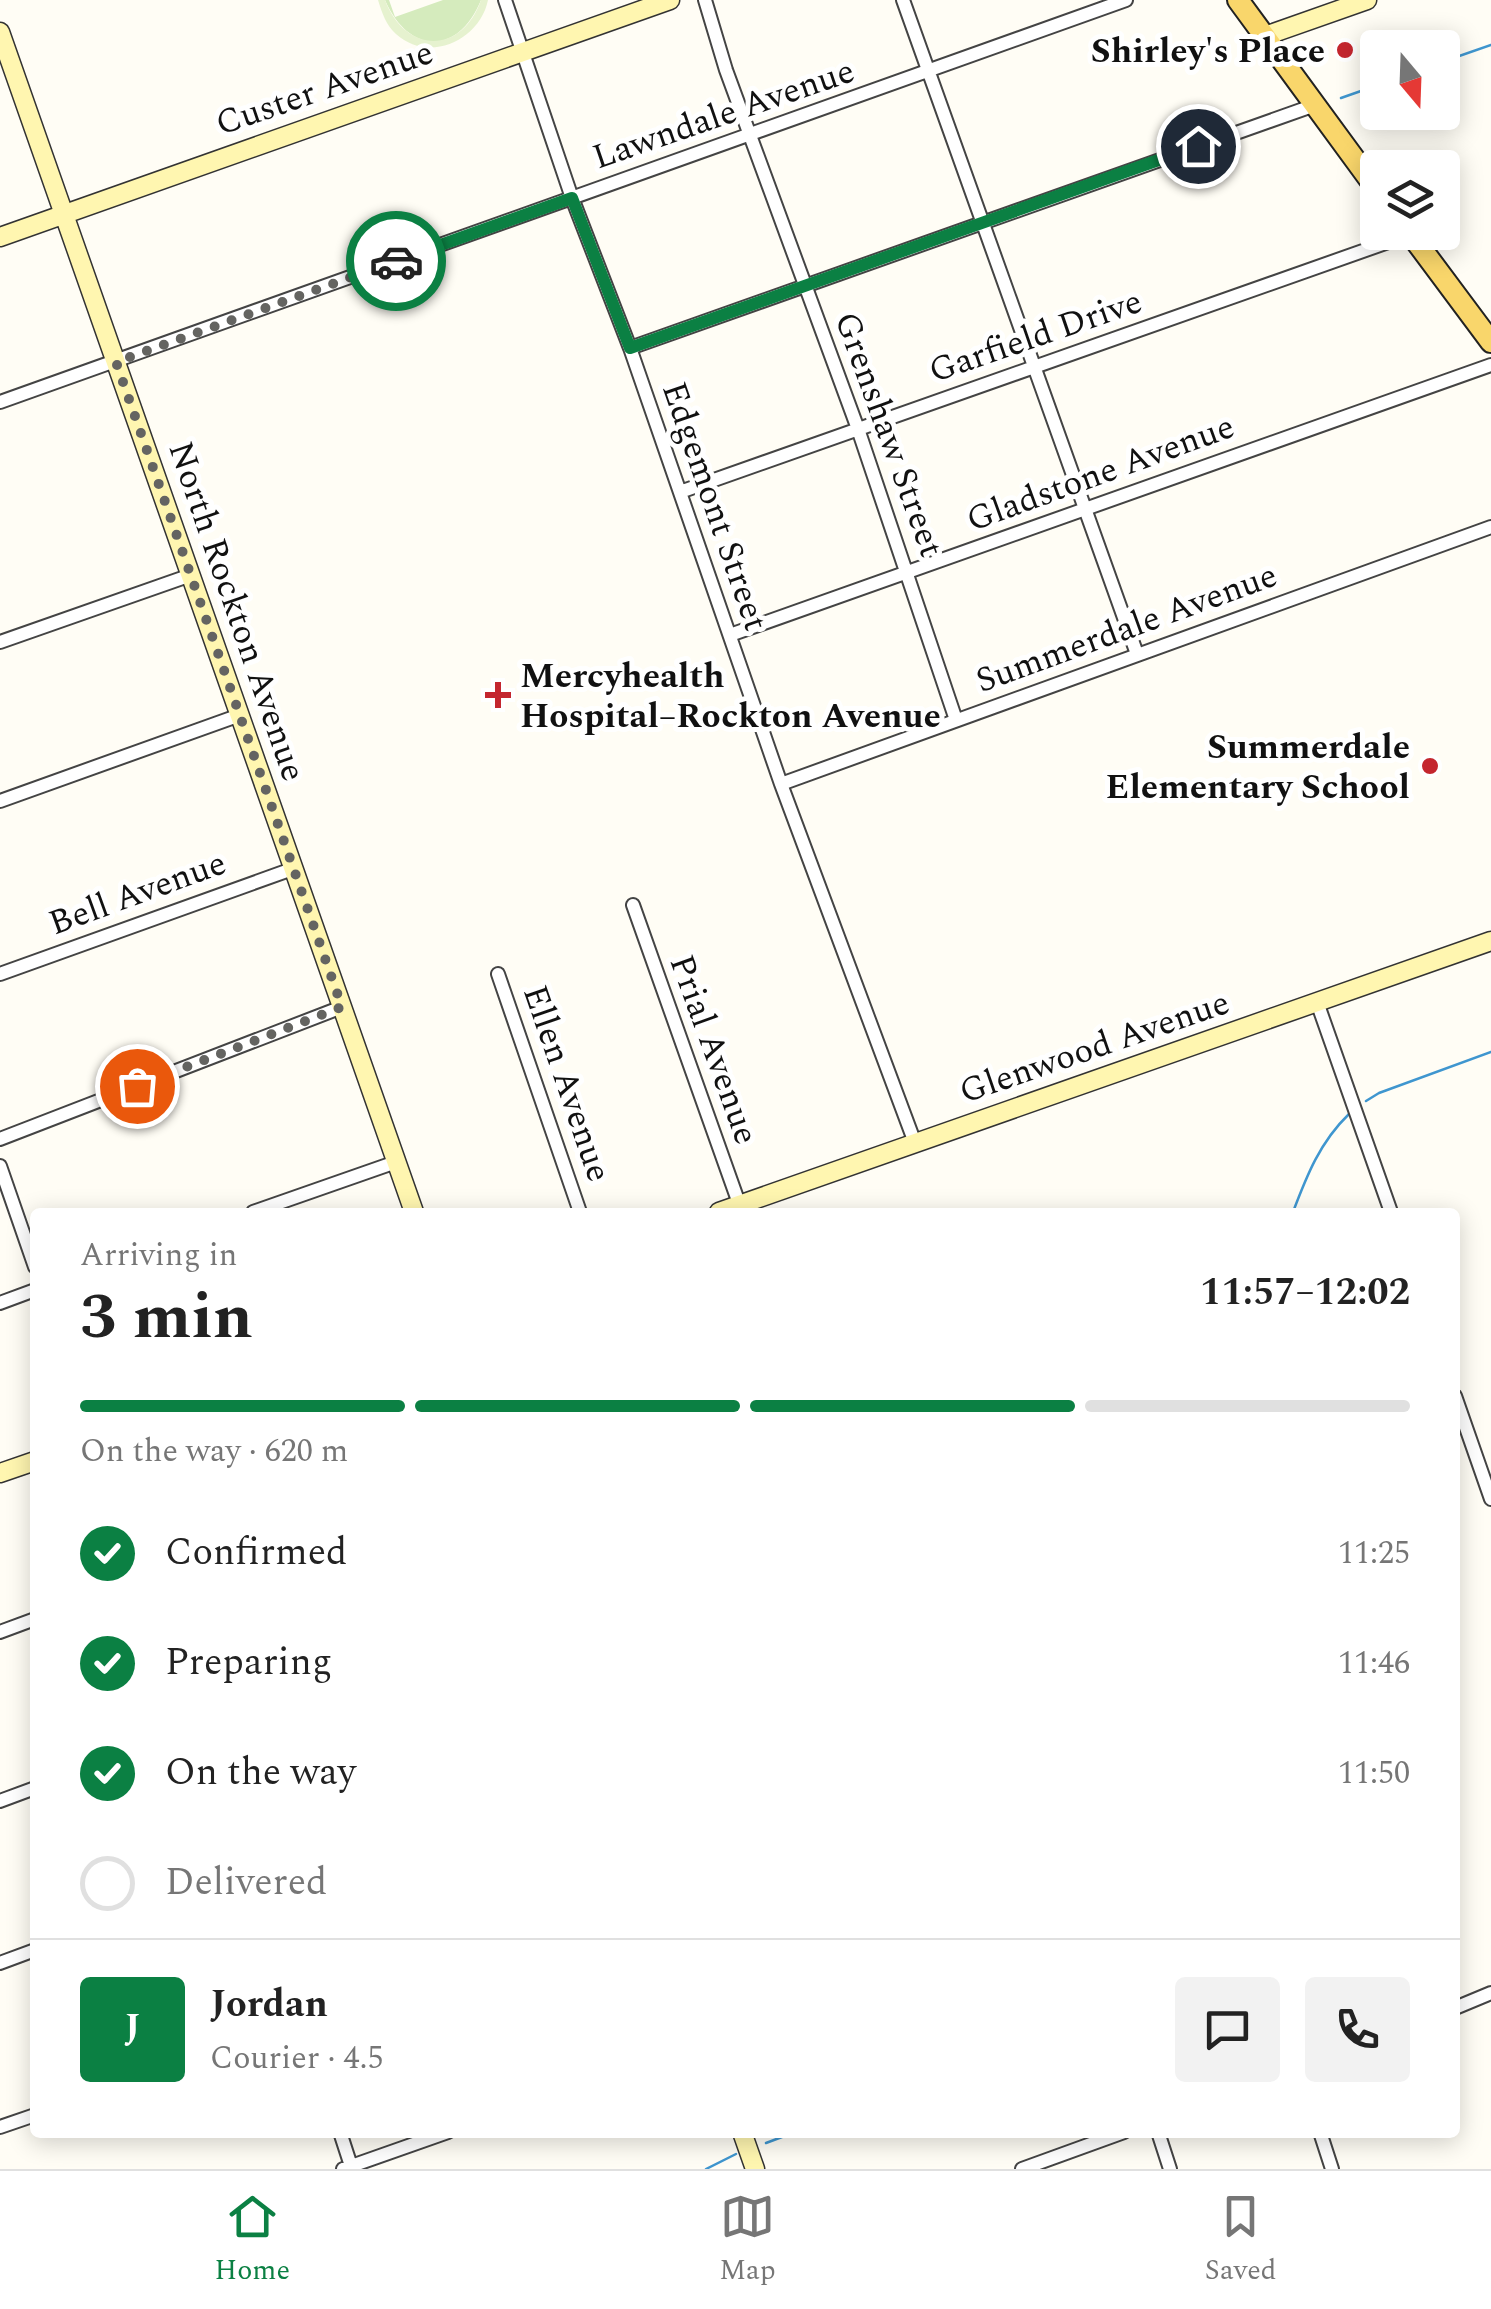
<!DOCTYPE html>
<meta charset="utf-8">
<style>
body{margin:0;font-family:Spectral,serif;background:#f2f2f2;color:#222;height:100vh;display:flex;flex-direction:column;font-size:38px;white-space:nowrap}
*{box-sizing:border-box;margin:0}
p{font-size:32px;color:#767676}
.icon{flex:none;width:55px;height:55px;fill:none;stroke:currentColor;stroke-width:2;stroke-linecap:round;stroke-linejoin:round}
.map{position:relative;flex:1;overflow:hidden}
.side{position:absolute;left:30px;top:1208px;width:1430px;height:930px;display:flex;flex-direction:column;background:#fff;border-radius:10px;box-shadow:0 5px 25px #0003}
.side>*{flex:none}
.needle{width:65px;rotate:161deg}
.fabs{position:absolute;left:1360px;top:30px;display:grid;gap:20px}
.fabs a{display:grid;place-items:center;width:100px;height:100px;border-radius:10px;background:#fff;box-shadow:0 5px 25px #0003;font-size:50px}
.pin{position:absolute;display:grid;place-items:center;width:85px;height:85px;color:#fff;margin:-42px;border:5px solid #fff;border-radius:50%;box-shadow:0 2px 10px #0007}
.courier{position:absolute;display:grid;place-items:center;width:100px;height:100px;margin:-50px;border:8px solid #0b8043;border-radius:50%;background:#fff;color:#222;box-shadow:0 2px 12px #0007}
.summary em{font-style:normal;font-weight:700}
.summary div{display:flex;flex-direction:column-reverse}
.summary{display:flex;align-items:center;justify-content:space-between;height:170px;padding:0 50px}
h1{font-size:65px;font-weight:700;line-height:75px}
.bar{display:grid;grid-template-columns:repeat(4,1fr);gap:15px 10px;align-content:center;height:120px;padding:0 50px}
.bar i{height:12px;border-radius:8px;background:#e0e0e0}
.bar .on{background:#0b8043}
.bar p{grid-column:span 4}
.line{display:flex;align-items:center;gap:25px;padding:0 50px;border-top:2px solid #e0e0e0}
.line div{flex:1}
.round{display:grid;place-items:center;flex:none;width:105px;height:105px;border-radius:10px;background:#f2f2f2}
ol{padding:0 50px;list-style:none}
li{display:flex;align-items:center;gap:30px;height:110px}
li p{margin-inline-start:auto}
li .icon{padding:10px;border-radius:50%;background:#0b8043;color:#fff;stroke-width:4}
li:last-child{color:#767676}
li i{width:55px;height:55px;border:5px solid #e0e0e0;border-radius:50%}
.dock{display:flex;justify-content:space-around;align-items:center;height:140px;border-top:2px solid #e0e0e0;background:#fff;font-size:28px;color:#767676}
.dock a{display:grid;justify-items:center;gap:5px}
.dock .on{color:#0b8043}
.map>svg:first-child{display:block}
.green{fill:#d5ebbd}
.pitch{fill:#e6f2cf}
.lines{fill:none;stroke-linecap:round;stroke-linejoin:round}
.stream{stroke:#3f96cf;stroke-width:2.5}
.street-casing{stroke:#444;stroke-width:16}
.secondary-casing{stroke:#333;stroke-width:21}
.primary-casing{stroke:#222;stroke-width:24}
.street{stroke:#fff;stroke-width:12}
.secondary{stroke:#fff6b0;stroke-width:18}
.primary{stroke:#f9d66b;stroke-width:20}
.done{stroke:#646461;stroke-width:10;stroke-dasharray:0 18}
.route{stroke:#0b8043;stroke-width:12}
.poi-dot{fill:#c4262e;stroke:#fff;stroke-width:4}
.labels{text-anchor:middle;stroke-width:10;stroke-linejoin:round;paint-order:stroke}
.poi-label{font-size:35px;font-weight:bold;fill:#111;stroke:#fff;text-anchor:end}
.street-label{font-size:35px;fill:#111;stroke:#fff}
</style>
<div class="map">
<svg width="1491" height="2169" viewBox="0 0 1491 2169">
<rect width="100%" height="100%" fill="#fffdf5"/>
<path class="green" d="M385,0H389L395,17L443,0H481C458,56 409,55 385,0Z"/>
<path class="pitch" d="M378,0H385C405,54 462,55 481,0H488C480,40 429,64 396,34C386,25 382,13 378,0Z"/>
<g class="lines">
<path class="stream" d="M1442,62L1491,45
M1341,98L1378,85
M1366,1101L1379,1093L1491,1052
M1293,1212C1307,1175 1320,1142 1349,1114
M766,2143L782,2137
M706,2169L736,2154"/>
<g class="street-casing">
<path id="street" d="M505,0L572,198L630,348L781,784L915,1143
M705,0L726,70L858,429L956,720
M903,0L1137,654
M630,348L1315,105
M0,402L1126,0
M680,492L1411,234
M730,635L1491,365
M0,642L191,575
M781,784L1491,527
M0,801L240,715
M633,905L741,1209
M0,974L295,868
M498,974L580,1212
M1317,1002L1391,1212
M0,1139L342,1007
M0,1166L35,1267
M253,1212L396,1162
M0,1303L35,1290
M1455,1396L1491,1499
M0,1632L35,1619
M0,1801L35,1788
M0,1963L35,1950
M1455,2008L1491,1993
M0,2127L35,2115
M340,2132L352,2169
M1158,2132L1170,2169
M1320,2132L1332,2169
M343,2169L448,2132
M1022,2169L1124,2132"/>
</g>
<g class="secondary-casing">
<path id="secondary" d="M0,32L414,1212
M1265,36L1367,0
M0,237L670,0
M719,1212L1491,941
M0,1473L35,1461
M742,2132L755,2169"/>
</g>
<g class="primary-casing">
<path id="primary" d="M1238,0L1378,191
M1409,232L1491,342"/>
</g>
<use href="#street" class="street"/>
<use href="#secondary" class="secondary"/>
<use href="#primary" class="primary"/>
</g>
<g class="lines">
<path class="done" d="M137,1086L342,1007L116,362L396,261"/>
<path class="route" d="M396,261L572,198L630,348L1198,146"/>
</g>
<g class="poi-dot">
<circle cx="1345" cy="50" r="10"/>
<path d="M493 680h10v10h10v10h-10v10h-10v-10h-10v-10h10z"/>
<circle cx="1430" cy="766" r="10"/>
</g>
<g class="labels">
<g class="poi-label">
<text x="1325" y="62">Shirley's Place</text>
<text x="520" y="687" text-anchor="start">Mercyhealth<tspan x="520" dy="40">Hospital–Rockton Avenue</tspan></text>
<text x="1410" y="758">Summerdale<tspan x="1410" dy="40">Elementary School</tspan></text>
</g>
<g class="street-label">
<text transform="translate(324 87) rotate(-19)" y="12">Custer Avenue</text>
<text transform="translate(723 113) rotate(-19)" y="12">Lawndale Avenue</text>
<text transform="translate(1035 335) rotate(-19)" y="12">Garfield Drive</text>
<text transform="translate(890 434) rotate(70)" y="12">Grenshaw Street</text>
<text transform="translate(1100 472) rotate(-20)" y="12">Gladstone Avenue</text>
<text transform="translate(716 506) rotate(71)" y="12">Edgemont Street</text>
<text transform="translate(238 611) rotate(71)" y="12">North Rockton Avenue</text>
<text transform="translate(1126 627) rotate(-20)" y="12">Summerdale Avenue</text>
<text transform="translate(137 892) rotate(-20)" y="12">Bell Avenue</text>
<text transform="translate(1094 1046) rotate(-19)" y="12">Glenwood Avenue</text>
<text transform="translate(715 1049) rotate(70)" y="12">Prial Avenue</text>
<text transform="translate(568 1083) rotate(71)" y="12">Ellen Avenue</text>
</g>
</g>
</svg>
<div class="fabs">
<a><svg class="needle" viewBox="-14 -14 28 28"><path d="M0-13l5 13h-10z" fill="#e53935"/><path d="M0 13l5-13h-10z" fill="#767676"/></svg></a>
<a><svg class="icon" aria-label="layers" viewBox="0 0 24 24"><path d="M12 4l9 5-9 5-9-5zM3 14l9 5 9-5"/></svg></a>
</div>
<div class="pin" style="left:137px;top:1086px;background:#ea580c"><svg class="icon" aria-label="bag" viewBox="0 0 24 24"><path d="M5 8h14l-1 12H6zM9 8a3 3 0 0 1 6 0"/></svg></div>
<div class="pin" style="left:1198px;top:146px;background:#1f2937"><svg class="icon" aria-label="home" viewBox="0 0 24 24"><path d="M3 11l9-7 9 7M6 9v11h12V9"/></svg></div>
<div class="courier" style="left:396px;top:261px"><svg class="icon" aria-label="car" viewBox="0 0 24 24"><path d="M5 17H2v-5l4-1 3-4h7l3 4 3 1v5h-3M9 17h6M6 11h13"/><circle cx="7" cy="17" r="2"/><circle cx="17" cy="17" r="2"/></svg></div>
<section class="side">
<div class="summary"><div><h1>3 min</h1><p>Arriving in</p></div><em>11:57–12:02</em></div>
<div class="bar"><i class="on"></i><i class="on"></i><i class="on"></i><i></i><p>On the way · 620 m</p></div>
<ol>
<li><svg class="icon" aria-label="check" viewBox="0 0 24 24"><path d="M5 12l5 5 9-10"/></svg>Confirmed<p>11:25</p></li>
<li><svg class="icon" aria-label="check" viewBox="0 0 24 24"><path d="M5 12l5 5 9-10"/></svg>Preparing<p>11:46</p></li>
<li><svg class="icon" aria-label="check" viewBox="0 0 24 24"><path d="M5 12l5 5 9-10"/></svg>On the way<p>11:50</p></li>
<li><i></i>Delivered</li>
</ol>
<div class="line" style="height:180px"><b class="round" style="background:#0b8043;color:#fff">J</b><div><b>Jordan</b><p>Courier · 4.5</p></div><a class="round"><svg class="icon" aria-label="chat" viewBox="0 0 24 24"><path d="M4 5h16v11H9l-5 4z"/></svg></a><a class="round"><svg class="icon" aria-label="phone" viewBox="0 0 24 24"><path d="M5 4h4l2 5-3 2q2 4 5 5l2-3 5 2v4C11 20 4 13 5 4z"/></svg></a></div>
</section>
</div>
<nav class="dock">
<a class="on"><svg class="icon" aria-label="home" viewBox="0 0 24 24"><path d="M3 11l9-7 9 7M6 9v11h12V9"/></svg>Home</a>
<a><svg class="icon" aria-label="map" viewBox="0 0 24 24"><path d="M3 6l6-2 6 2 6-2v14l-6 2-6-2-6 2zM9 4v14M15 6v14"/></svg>Map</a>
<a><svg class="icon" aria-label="saved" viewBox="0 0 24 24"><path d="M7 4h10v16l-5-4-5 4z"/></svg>Saved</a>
</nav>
